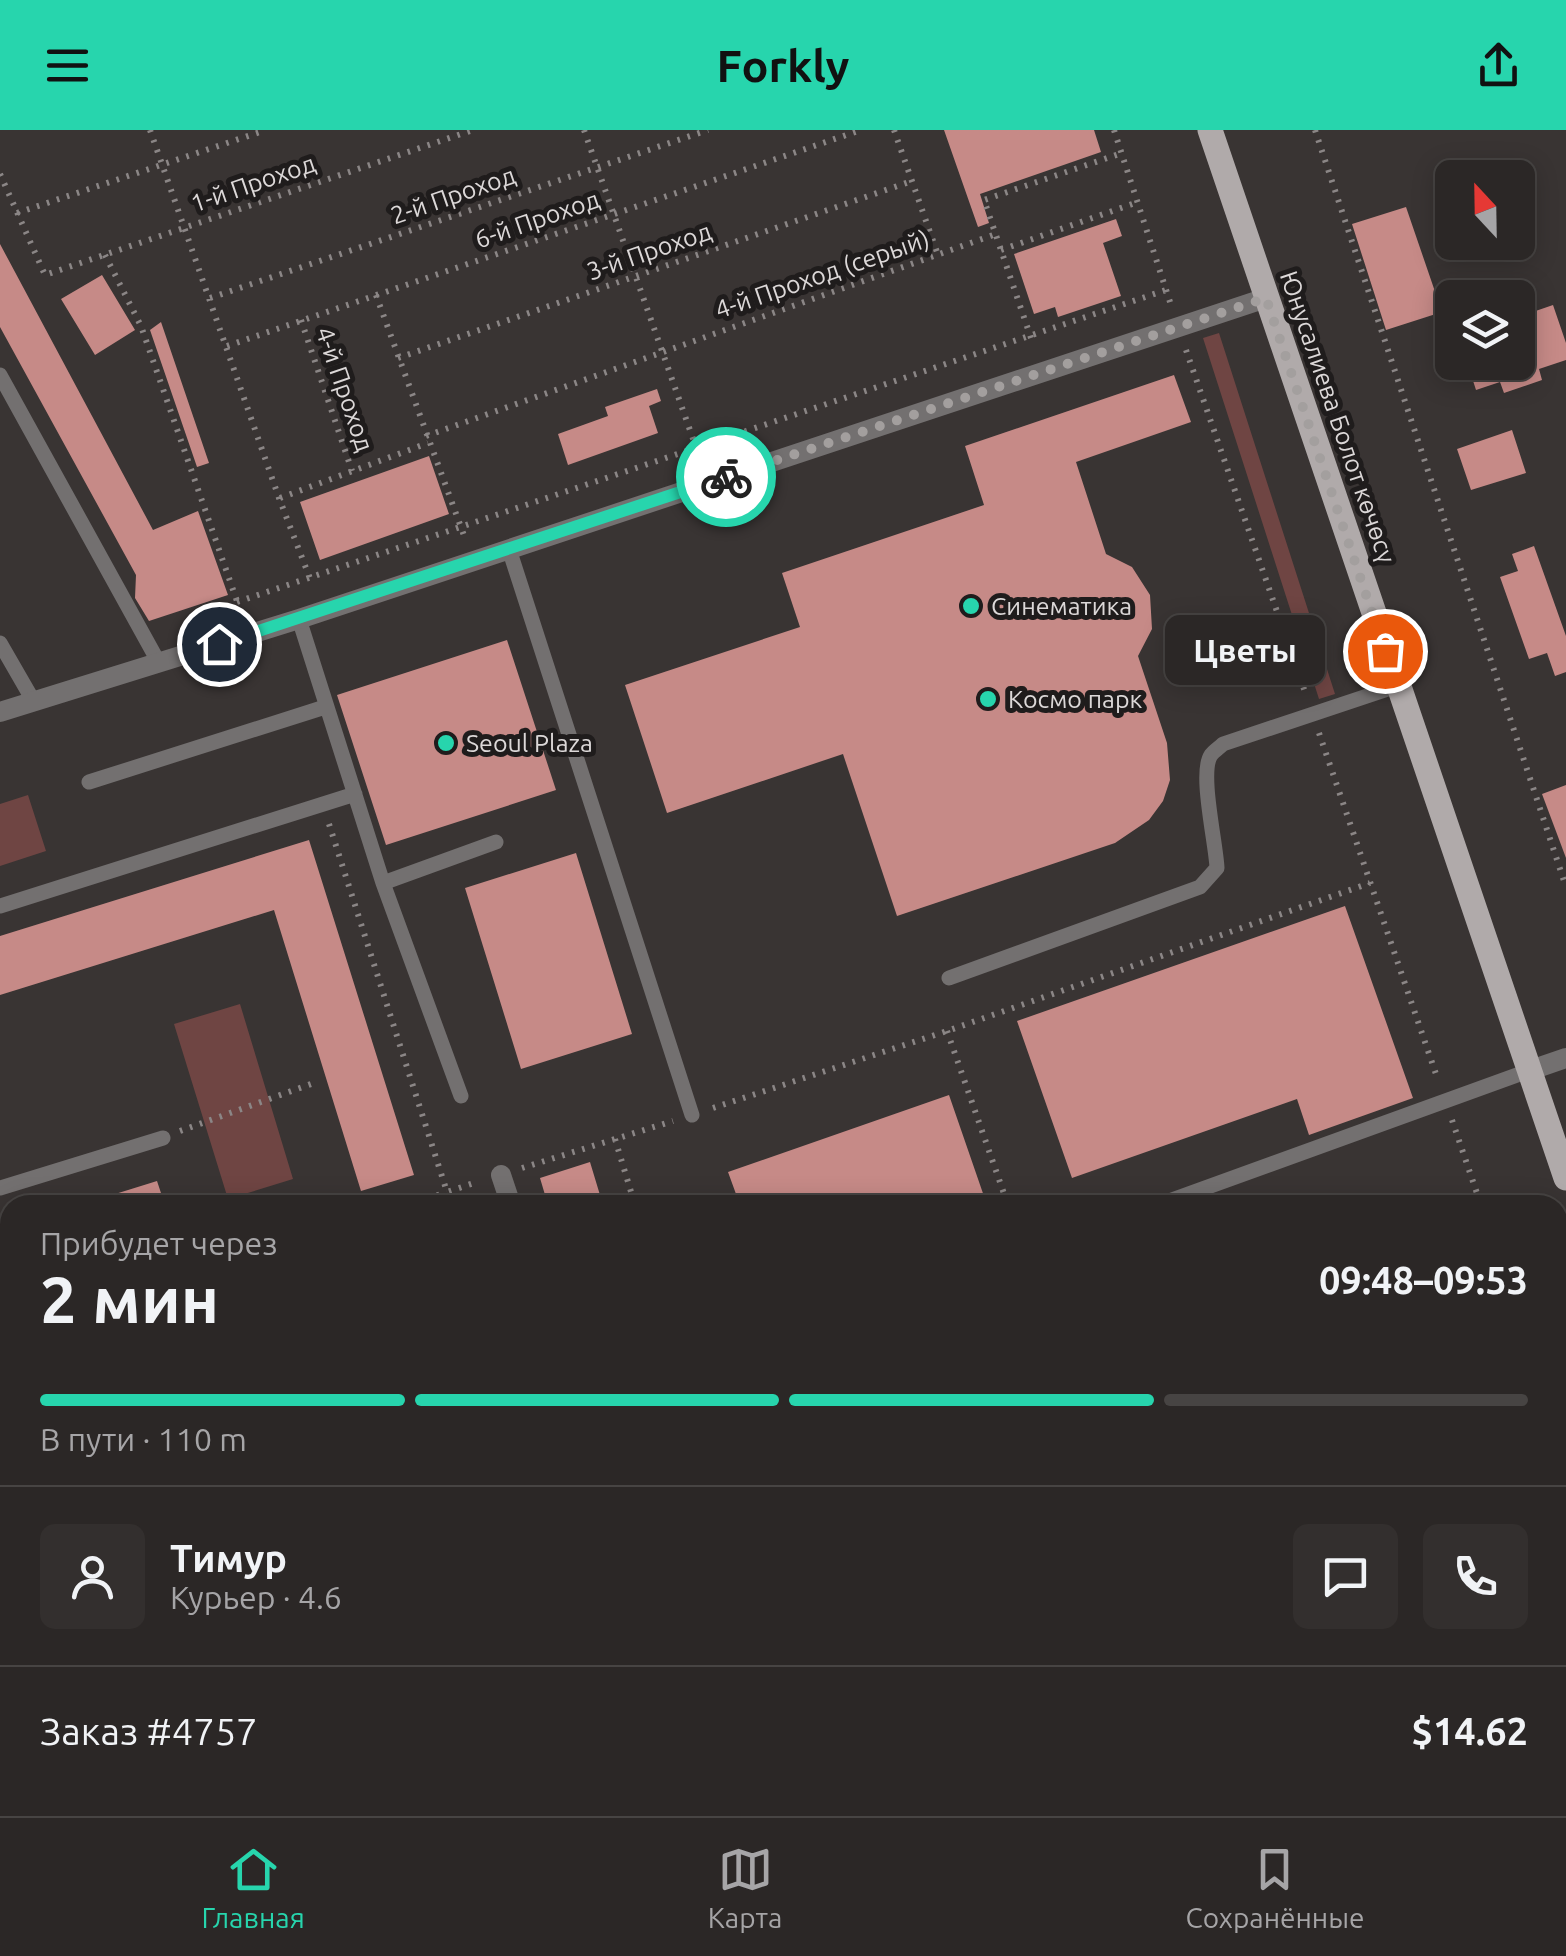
<!DOCTYPE html>
<html lang="ru">
<meta charset="utf-8">
<style>
body{margin:0;font-family:Ubuntu,sans-serif;background:#332f2e;color:#f1f3f6;height:100vh;display:flex;flex-direction:column;font-size:38px;white-space:nowrap}
*{box-sizing:border-box;margin:0}
p{font-size:32px;color:#a6a5a7}
.icon{flex:none;width:55px;height:55px;fill:none;stroke:currentColor;stroke-width:2;stroke-linecap:round;stroke-linejoin:round}
.map{position:relative;flex:1;overflow:hidden}
.drawer{position:absolute;left:0px;top:1065px;width:1568px;height:622px;display:flex;flex-direction:column;background:#2b2726;border-radius:30px 30px 0 0;box-shadow:0 5px 25px #0003,0 0 0 2px #474443}
.drawer>*{flex:none}
.needle{width:65px;rotate:338deg}
.tools{position:absolute;left:1435px;top:30px;display:grid;gap:20px}
.tools a{display:grid;place-items:center;width:100px;height:100px;border-radius:15px;background:#2b2726;box-shadow:0 5px 25px #0003,0 0 0 2px #474443;font-size:50px}
.pin{position:absolute;display:grid;place-items:center;width:85px;height:85px;color:#fff;margin:-42px;border:5px solid #fff;border-radius:50%;box-shadow:0 2px 10px #0007}
.courier{position:absolute;display:grid;place-items:center;width:100px;height:100px;margin:-50px;border:8px solid #27d5ad;border-radius:50%;background:#fff;color:#222;box-shadow:0 2px 12px #0007}
.bubble{position:absolute;height:70px;border-radius:15px;background:#2b2726;box-shadow:0 5px 25px #0003,0 0 0 2px #474443;font-size:32px;font-weight:700;line-height:70px;text-align:center}
.overview em{font-style:normal;font-weight:700}
.overview div{display:flex;flex-direction:column-reverse}
.overview{display:flex;align-items:center;justify-content:space-between;height:170px;padding:0 40px}
h1{font-size:65px;font-weight:700;line-height:75px}
.bar{display:grid;grid-template-columns:repeat(4,1fr);gap:15px 10px;align-content:center;height:120px;padding:0 40px}
.bar i{height:12px;border-radius:8px;background:#474443}
.bar .selected{background:#27d5ad}
.bar p{grid-column:span 4}
.line{display:flex;align-items:center;gap:25px;padding:0 40px;border-top:2px solid #474443}
.line div{flex:1}
.round{display:grid;place-items:center;flex:none;width:105px;height:105px;border-radius:15px;background:#332f2e}
header{display:flex;justify-content:space-between;align-items:center;height:130px;padding:0 40px;background:#27d5ad;color:#111;font-size:45px;font-weight:700}
.dock{display:flex;justify-content:space-around;align-items:center;height:140px;border-top:2px solid #474443;background:#2b2726;font-size:28px;color:#a6a5a7}
.dock a{display:grid;justify-items:center;gap:5px}
.dock .selected{color:#27d5ad}
.map>svg:first-child{display:block}
.green{fill:#6f4543}
.forest{fill:#925a58}
.building{fill:#c68a87}
.lines{fill:none;stroke-linecap:round;stroke-linejoin:round}
.path{stroke:#8b8686;stroke-width:6;stroke-dasharray:2.5 8;stroke-linecap:butt}
.lane{stroke:#737070;stroke-width:15}
.street{stroke:#737070;stroke-width:20}
.primary{stroke:#b0aaaa;stroke-width:25}
.done{stroke:#a39f9e;stroke-width:10;stroke-dasharray:0 18}
.route{stroke:#27d5ad;stroke-width:12}
.poi-dot{fill:#27d5ad;stroke:#1f1c1c;stroke-width:4}
.labels{text-anchor:middle;stroke-width:10;stroke-linejoin:round;paint-order:stroke}
.street-label{font-size:25px;fill:#dcd8d8;stroke:#1f1c1c}
.poi-label{font-size:25px;fill:#dcd8d8;stroke:#1f1c1c;text-anchor:start}
</style>
<header><svg class="icon" aria-label="menu" viewBox="0 0 24 24"><path d="M4 6h16M4 12h16M4 18h16"/></svg>Forkly<svg class="icon" aria-label="share" viewBox="0 0 24 24"><path d="M12 15V3M7 8l5-5 5 5M5 13v7h14v-7"/></svg></header>
<div class="map">
<svg width="1566" height="1686" viewBox="0 0 1566 1686">
<rect width="100%" height="100%" fill="#393433"/>
<path class="green" d="M1219,203L1335,564L1319,569L1203,208Z
M28,665L46,721L0,736V674Z
M240,874L293,1049L228,1069L174,894Z
M1111,1678H1292L1295,1686H1114Z"/>
<path class="forest" d="M767,1678H900L874,1686H761L759,1680Z"/>
<path class="building" d="M944,0H1094L1101,22L980,64L989,93L978,97Z
M1406,77L1442,182L1386,200L1352,94Z
M1116,89L1122,106L1103,113L1121,166L1058,187L1055,177L1034,184L1014,124Z
M0,114L153,400L198,381L228,465L149,491L135,468L136,445L0,197Z
M102,145L135,200L95,225L61,169Z
M1553,175L1566,213V230L1539,239L1542,250L1504,263L1500,252L1476,260L1467,232H1518V187Z
M161,192L209,333L197,337L150,200Z
M1174,245L1191,292L1076,332L1106,424L1132,437L1150,465L1152,499L1138,526L1167,613L1170,650L1163,671L1149,690L1115,713L897,786L843,624L667,683L625,555L800,497L782,443L984,375L965,316Z
M657,259L661,271L649,276L658,303L568,335L558,304L608,286L605,277Z
M1512,300L1526,343L1471,360L1457,319Z
M429,326L449,384L320,430L300,372Z
M1534,416L1566,506V542L1555,546L1547,523L1529,529L1500,447L1518,441L1512,424Z
M507,510L556,660L386,715L337,565Z
M1566,655V728L1542,664Z
M309,710L414,1045L361,1061L274,780L0,865V806Z
M576,723L632,904L521,939L465,758Z
M1345,776L1413,968L1309,1005L1297,969L1072,1048L1017,891Z
M949,965L987,1075H740L728,1042Z
M590,1032L603,1075H548L540,1048Z
M157,1051L165,1075H84L83,1074Z
M10,1097V1157L0,1160V1100Z
M1566,1406V1491L1558,1470V1409Z"/>
<g class="lines">
<path class="path" d="M150,0L279,368L311,451
M584,0L697,320
M894,0L938,125
M1114,0L1171,175
M1315,0L1566,757
M0,44L45,145L473,0
M17,83L266,0
M1001,120L1138,72
M105,125L141,196L238,474
M376,165L466,411
M210,168L708,0
M301,190L352,341
M1031,208L984,70L1122,23
M227,216L861,0
M1186,220L1305,562
M398,228L912,51
M426,306L996,104
M280,368L428,313
M237,472L1166,160
M1319,603L1438,950
M329,694L447,1062L477,1052
M947,901L1008,1075
M713,978L947,901L1370,753
M1452,990L1481,1075
M180,1001L311,954
M615,1009L635,1075
M522,1038L673,991
M407,1075L447,1062
M1558,1301L1566,1326
M1558,1557L1566,1553
M1012,1678L1015,1686
M917,1686L942,1678"/>
<path class="lane" d="M0,245L159,533
M509,419L692,985
M299,489L383,753L496,712
M0,513L34,572
M89,652L325,577
M383,753L461,966
M0,776L355,664
M949,848L1200,757L1217,738C1216,713 1199,642 1211,625C1214,621 1219,618 1223,614L1397,556
M0,1058L163,1008
M1158,1075L1531,940
M1320,1678L1323,1686"/>
<path class="street" d="M0,582L299,489L1266,168
M1531,940L1566,928
M501,1045L511,1075
M0,1240L10,1231
M0,1364L10,1421
M1558,1392L1566,1389
M91,1678L94,1686
M635,1678L638,1686
M691,1686L716,1678"/>
<path class="primary" d="M1210,0L1566,1048"/>
</g>
<g class="lines">
<path class="done" d="M726,347L1266,168L1385,521"/>
<path class="route" d="M219,514L726,347"/>
</g>
<g class="poi-dot">
<circle cx="971" cy="476" r="10"/>
<circle cx="988" cy="569" r="10"/>
<circle cx="446" cy="613" r="10"/>
</g>
<g class="labels">
<g class="street-label">
<text transform="translate(253 53) rotate(-19)" y="9">1-й Проход</text>
<text transform="translate(453 65) rotate(-19)" y="9">2-й Проход</text>
<text transform="translate(537 89) rotate(-19)" y="9">6-й Проход</text>
<text transform="translate(649 121) rotate(-19)" y="9">3-й Проход</text>
<text transform="translate(822 144) rotate(-19)" y="9">4-й Проход (серый)</text>
<text transform="translate(345 259) rotate(71)" y="9">4-й Проход</text>
<text transform="translate(1338 287) rotate(71)" y="9">Юнусалиева Болот көчөсү</text>
</g>
<g class="poi-label">
<text x="991" y="485">Синематика</text>
<text x="1008" y="578">Космо парк</text>
<text x="466" y="622">Seoul Plaza</text>
</g>
</g>
</svg>
<div class="tools">
<a><svg class="needle" viewBox="-14 -14 28 28"><path d="M0-13l5 13h-10z" fill="#e53935"/><path d="M0 13l5-13h-10z" fill="#a6a5a7"/></svg></a>
<a><svg class="icon" aria-label="layers" viewBox="0 0 24 24"><path d="M12 4l9 5-9 5-9-5zM3 14l9 5 9-5"/></svg></a>
</div>
<div class="pin" style="left:1385px;top:521px;background:#ea580c"><svg class="icon" aria-label="bag" viewBox="0 0 24 24"><path d="M5 8h14l-1 12H6zM9 8a3 3 0 0 1 6 0"/></svg></div>
<div class="pin" style="left:219px;top:514px;background:#1f2937"><svg class="icon" aria-label="home" viewBox="0 0 24 24"><path d="M3 11l9-7 9 7M6 9v11h12V9"/></svg></div>
<div class="courier" style="left:726px;top:347px"><svg class="icon" aria-label="bike" viewBox="0 0 24 24"><circle cx="6" cy="16" r="4"/><circle cx="18" cy="16" r="4"/><path d="M6 16l4-8h5l3 8M10 8l3 8H6M13 5h3"/></svg></div>
<div class="bubble" style="left:1165px;top:485px;width:160px">Цветы</div>
<section class="drawer">
<div class="overview"><div><h1>2 мин</h1><p>Прибудет через</p></div><em>09:48–09:53</em></div>
<div class="bar"><i class="selected"></i><i class="selected"></i><i class="selected"></i><i></i><p>В пути · 110 m</p></div>
<div class="line" style="height:180px"><a class="round"><svg class="icon" aria-label="person" viewBox="0 0 24 24"><circle cx="12" cy="8" r="4"/><path d="M4 21q1-7 8-7t8 7"/></svg></a><div><b>Тимур</b><p>Курьер · 4.6</p></div><a class="round"><svg class="icon" aria-label="chat" viewBox="0 0 24 24"><path d="M4 5h16v11H9l-5 4z"/></svg></a><a class="round"><svg class="icon" aria-label="phone" viewBox="0 0 24 24"><path d="M5 4h4l2 5-3 2q2 4 5 5l2-3 5 2v4C11 20 4 13 5 4z"/></svg></a></div>
<div class="line" style="height:130px"><div>Заказ #4757</div><b>$14.62</b></div>
</section>
</div>
<nav class="dock">
<a class="selected"><svg class="icon" aria-label="home" viewBox="0 0 24 24"><path d="M3 11l9-7 9 7M6 9v11h12V9"/></svg>Главная</a>
<a><svg class="icon" aria-label="map" viewBox="0 0 24 24"><path d="M3 6l6-2 6 2 6-2v14l-6 2-6-2-6 2zM9 4v14M15 6v14"/></svg>Карта</a>
<a><svg class="icon" aria-label="saved" viewBox="0 0 24 24"><path d="M7 4h10v16l-5-4-5 4z"/></svg>Сохранённые</a>
</nav>
